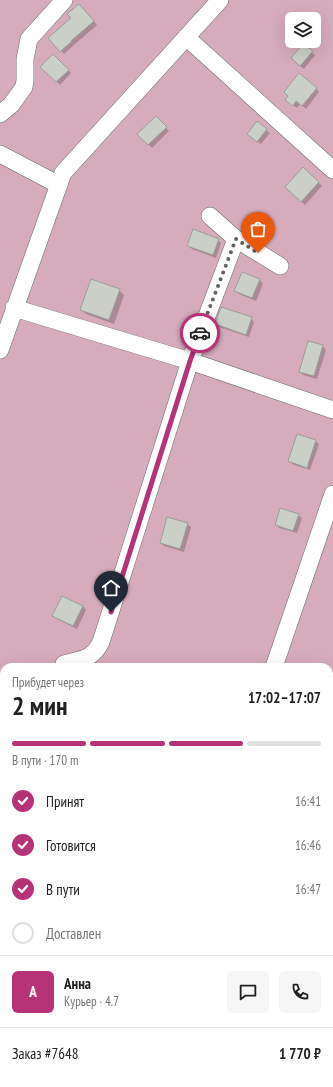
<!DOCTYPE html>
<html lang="ru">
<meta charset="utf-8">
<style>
body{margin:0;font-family:"PT Sans Narrow",sans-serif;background:#f6f6f6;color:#222;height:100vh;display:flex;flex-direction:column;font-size:15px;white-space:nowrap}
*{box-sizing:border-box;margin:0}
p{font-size:13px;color:#767676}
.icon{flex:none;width:22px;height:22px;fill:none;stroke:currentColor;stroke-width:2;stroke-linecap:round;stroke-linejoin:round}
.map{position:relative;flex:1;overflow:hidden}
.drawer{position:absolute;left:0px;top:663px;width:333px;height:424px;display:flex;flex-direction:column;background:#fff;border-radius:12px 12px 0 0;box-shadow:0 4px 16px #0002}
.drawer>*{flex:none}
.buttons{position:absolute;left:285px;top:12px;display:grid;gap:8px}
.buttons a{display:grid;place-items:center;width:36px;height:36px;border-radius:6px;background:#fff;box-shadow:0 4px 16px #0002;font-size:20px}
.pin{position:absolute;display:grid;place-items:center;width:34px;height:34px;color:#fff;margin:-41px -17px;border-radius:50% 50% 50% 0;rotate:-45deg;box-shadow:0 0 4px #0007}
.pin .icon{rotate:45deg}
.courier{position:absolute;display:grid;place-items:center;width:40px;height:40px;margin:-20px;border:3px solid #b73378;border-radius:50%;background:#fff;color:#222;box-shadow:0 1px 5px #0007}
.headline em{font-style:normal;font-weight:700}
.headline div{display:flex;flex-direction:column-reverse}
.headline{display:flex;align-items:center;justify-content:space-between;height:68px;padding:0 12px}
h1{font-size:26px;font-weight:700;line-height:30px}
.bar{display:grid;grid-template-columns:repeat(4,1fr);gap:6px 4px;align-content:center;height:48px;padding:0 12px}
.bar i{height:5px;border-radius:3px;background:#e0e0e0}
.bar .active{background:#b73378}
.bar p{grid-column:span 4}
.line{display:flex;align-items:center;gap:10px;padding:0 12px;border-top:1px solid #e0e0e0}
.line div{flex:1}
.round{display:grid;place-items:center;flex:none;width:42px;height:42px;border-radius:6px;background:#f6f6f6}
ol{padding:0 12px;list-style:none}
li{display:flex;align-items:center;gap:12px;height:44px}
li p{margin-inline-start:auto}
li .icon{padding:4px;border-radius:50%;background:#b73378;color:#fff;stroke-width:4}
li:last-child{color:#767676}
li i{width:22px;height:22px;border:2px solid #e0e0e0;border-radius:50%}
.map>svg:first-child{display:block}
.green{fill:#d6abbc;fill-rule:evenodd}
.shadow{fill:#0003}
.building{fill:#cad0c7;stroke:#9a9f97}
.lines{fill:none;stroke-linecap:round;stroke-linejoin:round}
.minor-casing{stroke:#696e66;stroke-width:18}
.minor{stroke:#fff;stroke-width:17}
.done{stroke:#5f625d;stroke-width:4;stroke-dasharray:0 7.2}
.route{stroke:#b73378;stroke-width:5}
</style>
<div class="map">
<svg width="333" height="1087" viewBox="0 0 333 1087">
<rect width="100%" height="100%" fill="#e9eee6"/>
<path class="green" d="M0,0H333V1087H0ZM292,19H314V41H292ZM4,667H329V1083H4Z"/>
<path class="shadow" d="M83,8L97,25L74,45L64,54L50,39Z
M303,45L315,55L304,69L295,62Z
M53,55L71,73L60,85L42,67Z
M316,88L319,92L306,109L300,104L297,108L290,103Z
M156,117L169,131L152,148L139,134Z
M266,130L270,133L261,144L251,137Z
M303,168L322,186L305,205L286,187Z
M218,240L221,243L216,258L192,249L188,245Z
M243,273L260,280L263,284L256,301L239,294L235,291Z
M119,290L124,295L114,324L86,314L81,309Z
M251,318L254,322L249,337L219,327L216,324Z
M309,342L323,346L326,350L317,379L303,375L300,371Z
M315,441L319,444L310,470L292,464L289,461Z
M298,515L302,518L297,533L279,528L276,524Z
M187,524L191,527L184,552L164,546L161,543Z
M83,606L86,610L77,629L57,619L54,616Z
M0,739L3,742L4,755H0Z
M329,857L333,860L329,874Z
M4,866V884H2L0,883V867Z
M0,914L4,915V937L0,936Z"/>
<path class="building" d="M79,4L94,21L71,41H72L60,52L48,38L71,18L67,14Z
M303,44L313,51L300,66L291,58Z
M53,54L69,70L56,82L40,67Z
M299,73L317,88L302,106L296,101L293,106L285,100L288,96L284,92Z
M156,116L167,127L148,145L137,134Z
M257,121L267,129L257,142L247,134Z
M303,167L319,182L301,202L285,187Z
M193,229L219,239L213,255L187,246Z
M242,272L260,279L252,298L234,291Z
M91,279L120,289L109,320L80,310Z
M221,307L252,317L246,335L215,324Z
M308,341L323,345L314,376L299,372Z
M297,434L316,440L307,468L288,461Z
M280,508L299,514L293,531L275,525Z
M167,517L188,523L180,549L160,543Z
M62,596L83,606L73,626L52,616Z"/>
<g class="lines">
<g class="minor-casing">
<path id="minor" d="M186,37L333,170
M0,114L11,105L24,87L25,80V59L29,39L64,0
M0,154L59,185
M210,216L236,239L280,266
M14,308L190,361L333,410
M0,350L63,173L220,0
M64,664C82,659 92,660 101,642L190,361L236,239
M274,667L333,494
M329,746L333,747
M0,774L4,773
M0,856H4
M329,902L333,903
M0,966L4,967
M329,1036L333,1037"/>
</g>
<use href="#minor" class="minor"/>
</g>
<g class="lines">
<path class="done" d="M200,333L236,239L258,253"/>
<path class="route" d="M111,612L190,361L200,333"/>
</g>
</svg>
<div class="buttons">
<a><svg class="icon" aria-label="layers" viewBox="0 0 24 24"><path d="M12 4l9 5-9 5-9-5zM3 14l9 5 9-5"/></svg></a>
</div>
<div class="pin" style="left:258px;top:253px;background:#ea580c"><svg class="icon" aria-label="bag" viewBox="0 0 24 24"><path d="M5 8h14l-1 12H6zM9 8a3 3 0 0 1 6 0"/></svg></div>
<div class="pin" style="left:111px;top:612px;background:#1f2937"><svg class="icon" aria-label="home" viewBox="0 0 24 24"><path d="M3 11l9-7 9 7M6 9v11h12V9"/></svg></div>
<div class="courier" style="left:200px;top:333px"><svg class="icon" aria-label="car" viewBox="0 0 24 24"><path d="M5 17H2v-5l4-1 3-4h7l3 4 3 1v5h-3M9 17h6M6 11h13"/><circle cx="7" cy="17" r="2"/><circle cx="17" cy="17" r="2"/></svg></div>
<section class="drawer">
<div class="headline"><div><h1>2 мин</h1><p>Прибудет через</p></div><em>17:02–17:07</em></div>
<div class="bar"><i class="active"></i><i class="active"></i><i class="active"></i><i></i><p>В пути · 170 m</p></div>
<ol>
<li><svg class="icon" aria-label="check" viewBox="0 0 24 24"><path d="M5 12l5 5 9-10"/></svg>Принят<p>16:41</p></li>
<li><svg class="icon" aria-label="check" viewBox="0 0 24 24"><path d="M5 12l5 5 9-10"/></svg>Готовится<p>16:46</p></li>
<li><svg class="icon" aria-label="check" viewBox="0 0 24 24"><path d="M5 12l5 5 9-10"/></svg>В пути<p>16:47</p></li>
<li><i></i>Доставлен</li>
</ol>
<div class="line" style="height:72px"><b class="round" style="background:#b73378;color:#fff">А</b><div><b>Анна</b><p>Курьер · 4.7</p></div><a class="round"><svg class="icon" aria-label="chat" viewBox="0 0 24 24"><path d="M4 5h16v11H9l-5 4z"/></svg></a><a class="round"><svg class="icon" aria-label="phone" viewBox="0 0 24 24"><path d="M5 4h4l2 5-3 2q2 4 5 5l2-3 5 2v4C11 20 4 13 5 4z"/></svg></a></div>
<div class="line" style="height:52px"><div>Заказ #7648</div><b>1 770 ₽</b></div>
</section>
</div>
